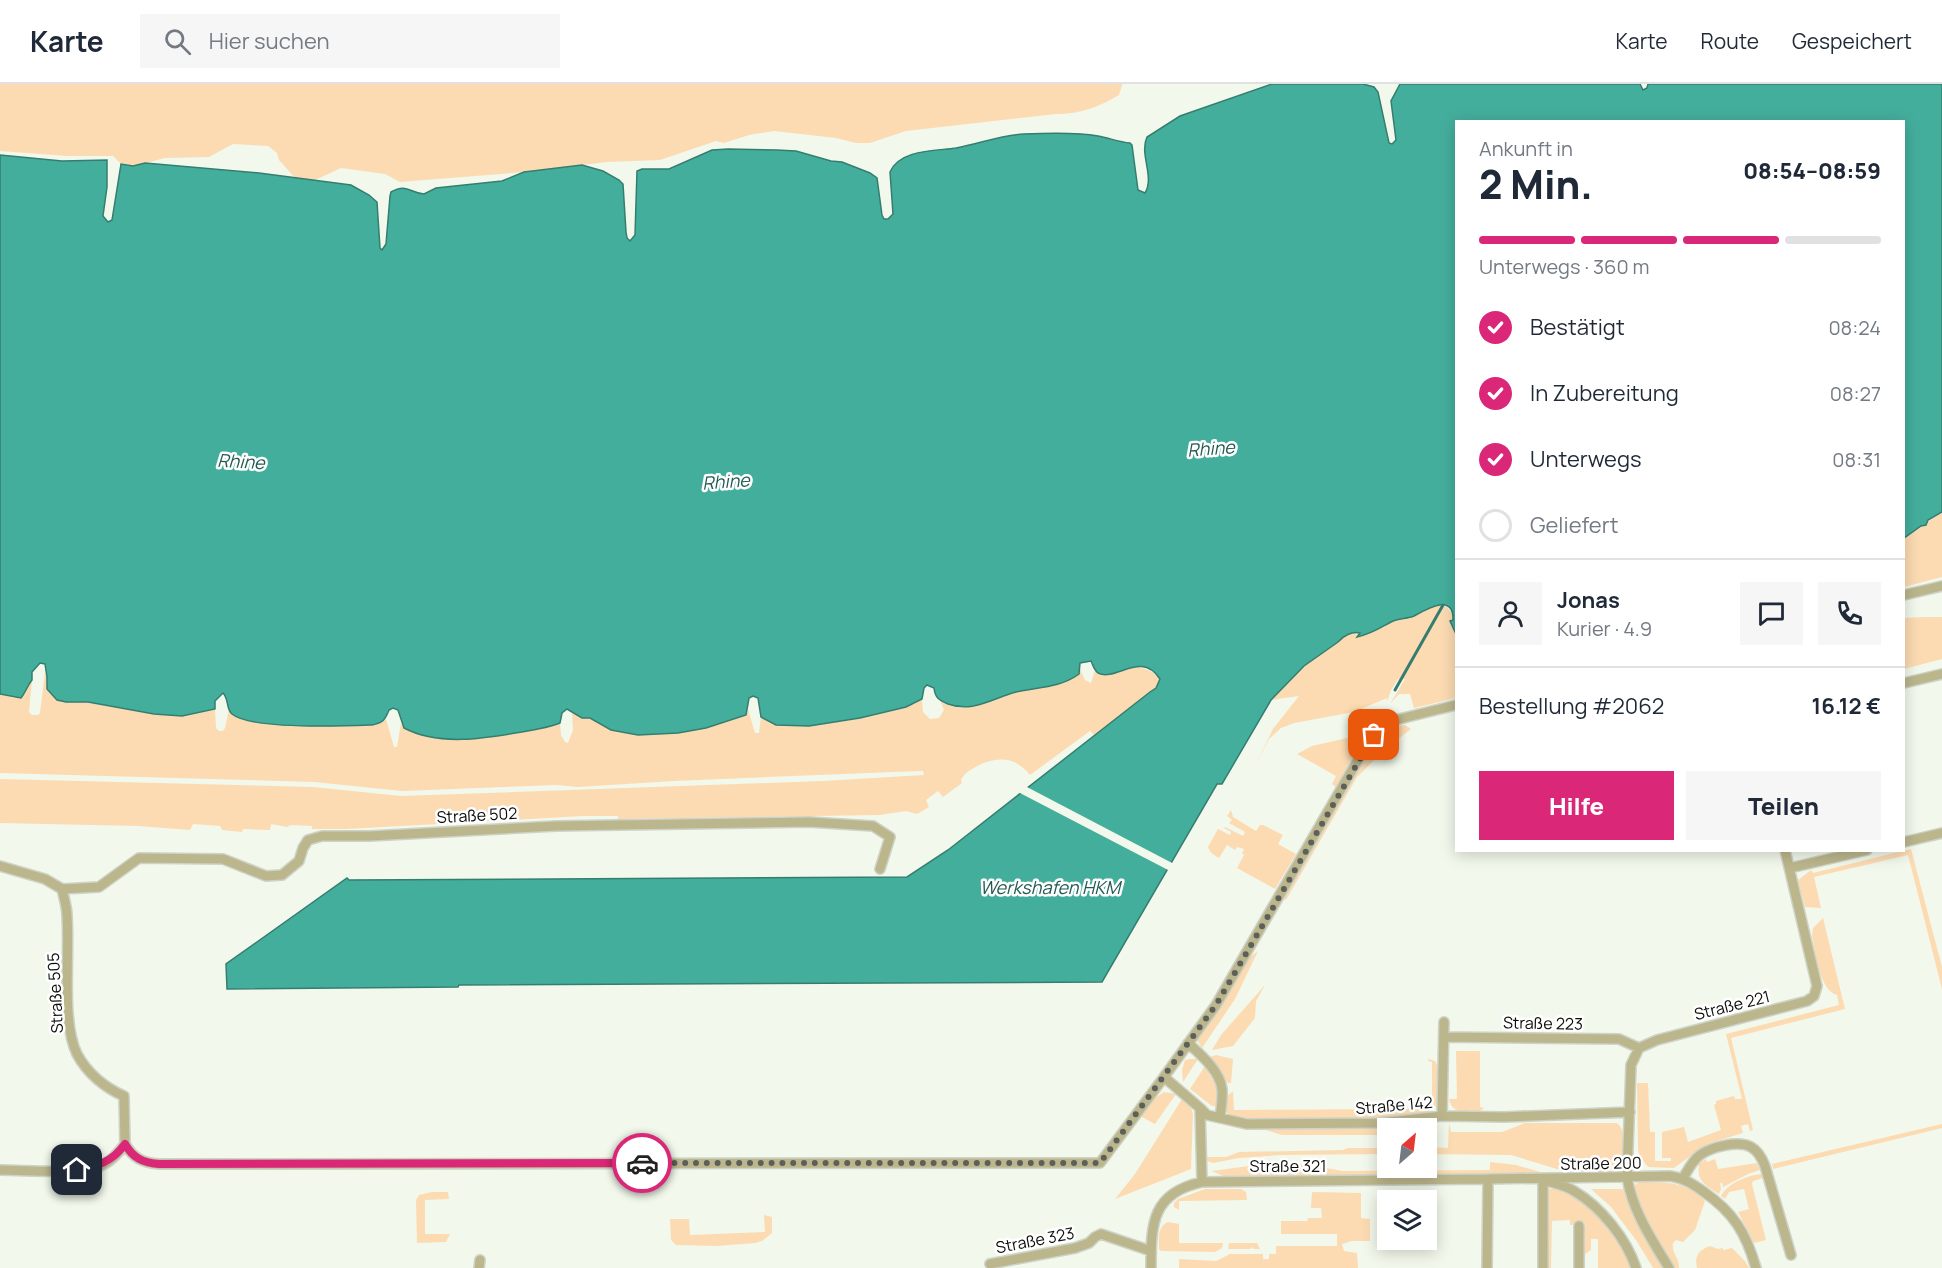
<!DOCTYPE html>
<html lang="de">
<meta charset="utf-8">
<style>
body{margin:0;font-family:Manrope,sans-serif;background:#f6f6f7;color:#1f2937;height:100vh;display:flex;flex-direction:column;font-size:22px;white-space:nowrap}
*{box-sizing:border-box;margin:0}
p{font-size:20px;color:#747a83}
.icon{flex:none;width:33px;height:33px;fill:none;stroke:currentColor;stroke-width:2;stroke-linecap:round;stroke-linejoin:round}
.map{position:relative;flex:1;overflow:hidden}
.sheet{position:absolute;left:1455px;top:36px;width:450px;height:732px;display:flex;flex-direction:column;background:#fff;border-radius:0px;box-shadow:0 3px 15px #0003}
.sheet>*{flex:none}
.needle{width:39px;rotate:28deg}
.fabs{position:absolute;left:1377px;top:1034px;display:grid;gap:12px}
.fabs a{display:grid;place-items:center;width:60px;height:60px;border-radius:0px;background:#fff;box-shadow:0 3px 15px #0003;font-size:30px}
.pin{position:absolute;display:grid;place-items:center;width:51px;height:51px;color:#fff;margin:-26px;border-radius:12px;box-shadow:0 3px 9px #0006}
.courier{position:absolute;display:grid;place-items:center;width:60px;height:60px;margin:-30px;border:4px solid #db2777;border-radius:50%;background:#fff;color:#222;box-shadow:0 2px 8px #0007}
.overview em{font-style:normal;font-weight:800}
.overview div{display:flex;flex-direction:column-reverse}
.overview{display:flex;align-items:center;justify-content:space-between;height:102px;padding:0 24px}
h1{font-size:39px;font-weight:800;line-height:45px}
.bar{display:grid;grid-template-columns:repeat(4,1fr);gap:9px 6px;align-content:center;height:72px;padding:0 24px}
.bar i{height:8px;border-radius:4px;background:#e0e1e3}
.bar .current{background:#db2777}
.bar p{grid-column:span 4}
.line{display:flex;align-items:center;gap:15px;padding:0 24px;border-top:2px solid #e0e1e3}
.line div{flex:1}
.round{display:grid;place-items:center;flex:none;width:63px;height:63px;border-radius:0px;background:#f6f6f7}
ol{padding:0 24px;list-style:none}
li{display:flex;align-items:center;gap:18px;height:66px}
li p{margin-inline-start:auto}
li .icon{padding:6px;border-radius:50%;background:#db2777;color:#fff;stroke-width:4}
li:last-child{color:#747a83}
li i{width:33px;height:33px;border:3px solid #e0e1e3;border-radius:50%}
.primary-button{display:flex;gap:12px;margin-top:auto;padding:12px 24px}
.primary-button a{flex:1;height:69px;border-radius:0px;background:#db2777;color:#fff;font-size:24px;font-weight:800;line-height:69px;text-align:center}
.primary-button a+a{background:#f6f6f7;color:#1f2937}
header{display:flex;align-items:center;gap:36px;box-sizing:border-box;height:84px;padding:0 30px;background:#fff;border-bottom:2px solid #e0e1e3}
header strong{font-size:28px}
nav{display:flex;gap:33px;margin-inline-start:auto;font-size:21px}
.search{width:420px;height:54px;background:#f6f6f7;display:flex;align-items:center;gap:15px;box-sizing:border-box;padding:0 21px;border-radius:0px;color:#747a83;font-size:22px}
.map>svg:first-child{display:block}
.green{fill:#fcdbb2}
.water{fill:#44ae9c;stroke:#347e70;stroke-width:1.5}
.pier{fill:#f2f8eb}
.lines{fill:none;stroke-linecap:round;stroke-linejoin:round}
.stream{stroke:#347e70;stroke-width:3}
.minor-casing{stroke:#cdd3c7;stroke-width:12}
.minor{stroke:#bcb68d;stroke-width:9}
.done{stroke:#5d6059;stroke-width:6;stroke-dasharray:0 10.8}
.route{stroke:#db2777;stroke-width:8}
.labels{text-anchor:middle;stroke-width:5;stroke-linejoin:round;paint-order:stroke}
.street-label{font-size:16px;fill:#0d0e0a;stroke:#fff}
.water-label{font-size:18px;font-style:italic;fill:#225b52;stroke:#fff}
</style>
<header>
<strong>Karte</strong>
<div class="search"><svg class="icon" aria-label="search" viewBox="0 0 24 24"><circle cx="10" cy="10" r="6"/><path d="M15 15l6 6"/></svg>Hier suchen</div>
<nav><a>Karte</a><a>Route</a><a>Gespeichert</a></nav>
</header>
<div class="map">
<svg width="1942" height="1184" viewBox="0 0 1942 1184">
<rect width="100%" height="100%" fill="#f2f8eb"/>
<path class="green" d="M0,0H1122V1L1119,11C1099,23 1080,30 1056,30L906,47L870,59H856L836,54L774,47L749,51L724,59L716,57L660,76L607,78L524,88L400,98L385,90L341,84L313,97L296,95L279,76L277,69L268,62L233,60L209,73L165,74L133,82L121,80L113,72H67L0,67Z
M1942,428V493L1904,503V454Z
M1437,520L1447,523L1453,531V536L1450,538L1456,550V614L1414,624L1410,610H1399L1390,620L1405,595H1398L1391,606L1387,618V614L1354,628L1294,639L1281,644L1269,655L1256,680L1273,645L1299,612L1271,616L1304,582L1338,558L1341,554L1355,548L1360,549L1384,543L1392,537L1412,533Z
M1924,533H1942V575L1904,585V534Z
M1137,583C1146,585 1156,587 1160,597L1159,602L1095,652L1090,647L1030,691C1016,673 999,672 979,681C972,685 965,688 961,696L962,699L943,713L938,707L926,716L929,723L917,730L906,727L879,731L618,735V732H584L347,745H312V742L291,741L287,743L271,740L270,746L243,745L242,748L222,746L220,742L193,740L190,746L138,742L0,739V695L313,703L401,712L823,697L924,691L923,687L892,688L674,697L578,703L556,701L402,707L314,698L0,689V610H8L13,614L25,609L26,602L32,596L29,628L32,631H38L40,629L45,588C49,596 46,607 54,613C64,621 78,617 90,619C135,625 169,638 215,625L216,644L219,647H223L225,644L229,625L232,630L285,640L372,641L381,639L386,635L394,663H397L401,639L404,644C450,647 517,657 560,639L561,651L565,658L568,659L573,646L572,628L582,634H590L611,646L638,651L678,649L706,644L746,631L748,625L755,649H759L761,633C766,636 772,640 778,641C819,644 885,633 922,615L923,628L930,635L939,634L944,626L940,616L959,624L971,623L1008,610L1035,603L1056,601L1079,590L1080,585L1085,596L1091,599L1095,586L1100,590Z
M1405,641L1411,645L1385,665L1357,693L1286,816L1283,814L1371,660C1380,652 1393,642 1405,641Z
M1365,650L1336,703L1332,700L1336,692L1297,670L1312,662Z
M1231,726L1233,733L1256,747L1260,741H1263L1283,751L1278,760L1296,770L1275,805L1237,784L1244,771L1242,769L1244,765L1237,763L1235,766L1227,761L1219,774C1214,771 1210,769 1208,763L1218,745L1230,751L1231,748L1224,744L1225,743L1243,752L1245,748L1229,739L1232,736L1227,732Z
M1911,765L1942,883V905L1908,771L1814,793L1821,824L1805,823L1798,796L1811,786L1813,789Z
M1823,834L1845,925L1731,954L1753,1046L1750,1047L1748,1040L1741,1042L1743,1049L1707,1060L1674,1084L1648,1083L1640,1073L1638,1066L1637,999H1648L1650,1048H1655V1077H1671V1074H1662V1048L1684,1043L1688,1058L1721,1046L1714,1021L1716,1020V1017L1734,1012L1735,1015H1742L1726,950L1839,921L1837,911C1819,906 1816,869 1812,852L1813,844Z
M1258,867L1235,915L1202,964L1197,956V951L1202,948L1249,874Z
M1265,901L1256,917L1255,934L1233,962L1212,966L1221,951Z
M1456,967H1480V1023L1484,1024L1480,1027C1467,1027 1452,1031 1449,1015H1457Z
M1216,971L1233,975L1231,999H1228L1210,973Z
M1189,975H1198L1183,998L1182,986L1185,976Z
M1428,975L1435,977L1437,981V1020L1434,1025L1426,1029L1385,1034L1240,1035C1225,1032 1225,1028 1225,1014L1233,1007L1234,1026L1423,1025V1023H1432V978L1428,977Z
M1205,982L1218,1004V1020L1215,1022H1212L1190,1005Z
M1164,1008L1176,1010L1155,1040L1140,1032L1155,1014Z
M1182,1015L1191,1024L1193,1030L1191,1085L1115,1115L1135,1090Z
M1408,1039H1435L1427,1046L1426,1044H1389Z
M1449,1039L1451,1048H1502L1525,1039H1617C1624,1045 1623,1052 1623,1061C1622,1092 1602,1089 1578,1090L1577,1086L1557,1085L1511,1071L1427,1070V1063L1448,1064Z
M1942,1040V1044L1773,1085L1772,1080Z
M1224,1041L1247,1045L1387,1044V1051H1282L1266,1046H1247Z
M1348,1064H1388L1387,1070L1281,1071L1239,1074L1213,1079L1205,1076L1204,1073H1226L1239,1068L1343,1066Z
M1706,1075L1707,1078L1715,1075L1718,1085L1757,1079L1760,1086L1748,1090L1723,1103L1722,1099H1720L1721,1105L1719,1110C1708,1103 1696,1097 1699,1082L1697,1081Z
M1490,1078L1516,1081L1547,1090L1223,1092L1212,1087L1271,1079L1308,1081L1343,1087L1490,1086Z
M1762,1090L1763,1094L1753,1097L1752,1100L1766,1156L1754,1159L1738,1128L1749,1125L1744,1105L1729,1108L1725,1115L1721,1112C1728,1099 1748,1091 1762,1090Z
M1639,1098C1662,1098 1688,1097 1705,1117L1695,1146L1683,1158L1676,1156L1673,1159C1671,1169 1680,1174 1679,1184H1672L1651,1146L1634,1106L1635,1101Z
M1205,1105H1241L1246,1108L1247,1116L1179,1117V1126L1174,1123V1119L1178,1115Z
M1549,1105H1568L1586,1118L1618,1154L1633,1184H1598V1155H1591V1166L1584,1171L1585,1140L1570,1141V1136L1552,1137L1551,1184H1549Z
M1591,1105H1623L1633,1131L1664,1184H1653L1636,1156L1611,1123Z
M432,1108H448L449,1115L425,1116V1150H450L446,1158L417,1159L416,1116L419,1111Z
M1312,1108L1361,1109V1134L1370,1135V1157H1352L1342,1160L1344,1167L1357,1169L1358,1184H1179V1175L1216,1177L1230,1170H1263V1175H1269V1170H1276V1162H1337V1150H1281V1137H1307L1308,1134H1322L1321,1124H1311Z
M764,1131L772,1133V1149L762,1157L755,1159L717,1162L676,1161L671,1156L670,1135H689L690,1151L765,1148Z
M1168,1138L1179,1140V1159H1223L1222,1164L1215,1168L1161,1167L1159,1165C1159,1154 1157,1143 1168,1138Z
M1229,1159H1257L1260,1165H1253L1252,1163L1250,1165H1228Z
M1710,1162L1718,1165L1723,1164V1166L1732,1164L1745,1177L1749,1184H1697C1694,1172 1699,1166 1710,1162Z"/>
<path class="water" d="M1272,0H1363L1374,3L1378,8L1389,59L1392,60L1396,56L1391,17L1400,0H1640L1643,6L1647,4L1648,0H1942V428L1928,436L1926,441L1921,442L1904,454V38H1456V550L1450,537L1453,536C1454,508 1425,526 1414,532C1407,535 1398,534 1391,538C1380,544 1371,550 1357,553L1360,549C1352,547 1343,552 1338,558L1304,582L1271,616L1222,700H1217L1102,898L459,901L458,903L227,905L226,880L347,794L349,796L907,793L948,766L1150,608L1156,604L1160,595C1141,566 1116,598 1098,589C1094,586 1093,581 1091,577L1080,579L1079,590C1060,604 1038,603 1016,608C993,614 973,629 948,620C939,616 935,614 934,604L927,601L924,604L922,615L906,623L860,634L809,642L776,641L761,633L758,614L753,612L749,614L746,631L706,644L678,649L638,651L611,646L590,634H582L567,625L562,629L560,639C550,643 542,644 533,646C492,653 442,664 404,644L398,626L393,624L389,626C385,636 383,639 372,641C345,642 251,646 232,630C226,625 229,615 223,609L215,617V625L182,632L154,630L88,618H66L57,616L47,605V593L45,580L40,579L32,588V596C27,602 26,608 21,614L0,610V71L62,77L107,76V103L103,132L108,138L112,136L121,80L133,82L145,79L259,89L351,101L369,111L377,118L380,164L382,166L386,160L390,112L391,108C407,99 410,109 424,110L436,104L502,97L524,88L582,81L603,87L619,96L623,100L626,148L627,154L630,157L635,151L637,87L642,85H669L712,66L728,65L777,66L796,67L831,77L842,78L870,89L877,94L882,131L884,135H888L893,130L890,88C900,65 936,67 956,64C979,60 1001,51 1024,50C1046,49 1077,48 1098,52C1109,54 1119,58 1130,59L1132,61L1138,106L1145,109C1155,93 1139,70 1147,53L1180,32Z"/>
<path class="pier" d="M1025,702L1174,780L1170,787L1018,708Z"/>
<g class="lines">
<path class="stream" d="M1395,606L1443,521"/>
<g class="minor-casing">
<path id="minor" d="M1904,511L1942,502
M1904,599L1942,590
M1904,758L1942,749
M0,782L45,795L62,805
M1790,784L1867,766
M62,805L99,803L139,774L223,775L266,792L282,791L299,777L303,764L308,756L322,752H370L556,742L809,738L873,742L890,753L880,785
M62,805C64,814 67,823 67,832C70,869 61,938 77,970C87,989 105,1004 124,1012L125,1060
M1444,953L1619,955L1639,964
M1188,959C1201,971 1220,987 1222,1005C1223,1014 1221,1024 1220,1034
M1200,1024L1207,1031L1247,1040L1380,1039L1442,1032L1504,1033L1630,1028
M1442,1032L1444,938
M125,1060C133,1074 143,1079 159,1080L1100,1079L1164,993
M0,1086C30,1086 72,1091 100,1082C111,1078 118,1069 125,1060
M1683,1094C1688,1086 1692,1077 1700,1071C1711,1063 1738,1056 1751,1063C1758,1067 1762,1074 1765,1082L1791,1171
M1202,1098L1200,1024L1164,993L1216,921L1373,650L1383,639L1456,621
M990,1180L1075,1164L1089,1159L1095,1153L1101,1150L1151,1167
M479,1184L480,1176
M1151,1184C1151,1139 1152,1109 1202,1098L1488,1095
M1487,1184L1488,1095L1670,1092C1684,1094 1693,1100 1704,1108C1734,1129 1746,1149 1756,1184
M1543,1184V1096C1553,1099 1565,1101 1574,1107C1601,1123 1626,1154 1636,1184
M1579,1184V1142
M1669,1184C1652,1156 1632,1126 1627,1093L1631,981L1639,964L1657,956L1807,917L1814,912L1817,902L1785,766"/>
</g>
<use href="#minor" class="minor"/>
</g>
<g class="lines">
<path class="done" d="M642,1079H1100L1216,921L1374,651"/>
<path class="route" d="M77,1086C98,1082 112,1078 125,1060C133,1074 143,1079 159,1080L642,1079"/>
</g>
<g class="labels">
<g class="street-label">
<text transform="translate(477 731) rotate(-3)" y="6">Straße 502</text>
<text transform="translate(55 909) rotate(-93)" y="6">Straße 505</text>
<text transform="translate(1732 921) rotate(-14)" y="6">Straße 221</text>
<text transform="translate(1543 939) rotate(1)" y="6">Straße 223</text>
<text transform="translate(1394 1021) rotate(-5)" y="6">Straße 142</text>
<text transform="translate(1601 1079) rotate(-1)" y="6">Straße 200</text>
<text x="1288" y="1088">Straße 321</text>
<text transform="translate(1035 1156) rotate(-11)" y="6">Straße 323</text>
</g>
<g class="water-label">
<text transform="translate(1211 365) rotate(-4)" y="6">Rhine</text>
<text transform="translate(241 378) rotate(3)" y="6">Rhine</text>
<text transform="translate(726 398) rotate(-4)" y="6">Rhine</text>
<text x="1050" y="810">Werkshafen HKM</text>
</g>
</g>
</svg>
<div class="fabs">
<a><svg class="needle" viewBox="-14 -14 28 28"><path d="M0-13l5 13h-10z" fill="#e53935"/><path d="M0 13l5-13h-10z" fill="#747a83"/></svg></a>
<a><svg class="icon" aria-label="layers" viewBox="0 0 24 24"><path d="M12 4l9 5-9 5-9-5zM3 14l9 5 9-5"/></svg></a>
</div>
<div class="pin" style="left:1374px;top:651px;background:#ea580c"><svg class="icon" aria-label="bag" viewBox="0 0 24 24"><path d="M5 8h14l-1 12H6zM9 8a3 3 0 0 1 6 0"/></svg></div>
<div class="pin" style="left:77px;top:1086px;background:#1f2937"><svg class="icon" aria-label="home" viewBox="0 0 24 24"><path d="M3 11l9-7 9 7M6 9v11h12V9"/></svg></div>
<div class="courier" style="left:642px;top:1079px"><svg class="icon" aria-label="car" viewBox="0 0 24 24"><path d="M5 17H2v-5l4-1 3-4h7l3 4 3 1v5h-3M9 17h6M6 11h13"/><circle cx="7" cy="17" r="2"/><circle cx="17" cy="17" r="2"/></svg></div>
<section class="sheet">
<div class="overview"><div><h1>2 Min.</h1><p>Ankunft in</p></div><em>08:54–08:59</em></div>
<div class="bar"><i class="current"></i><i class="current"></i><i class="current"></i><i></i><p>Unterwegs · 360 m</p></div>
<ol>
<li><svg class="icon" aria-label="check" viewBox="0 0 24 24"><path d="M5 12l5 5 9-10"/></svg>Bestätigt<p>08:24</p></li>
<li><svg class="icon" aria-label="check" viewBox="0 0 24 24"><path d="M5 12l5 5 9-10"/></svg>In Zubereitung<p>08:27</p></li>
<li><svg class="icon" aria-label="check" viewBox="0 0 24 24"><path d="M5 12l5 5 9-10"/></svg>Unterwegs<p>08:31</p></li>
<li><i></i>Geliefert</li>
</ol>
<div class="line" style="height:108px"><a class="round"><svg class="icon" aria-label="person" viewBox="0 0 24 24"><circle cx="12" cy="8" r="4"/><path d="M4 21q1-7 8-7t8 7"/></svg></a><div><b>Jonas</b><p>Kurier · 4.9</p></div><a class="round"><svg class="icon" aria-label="chat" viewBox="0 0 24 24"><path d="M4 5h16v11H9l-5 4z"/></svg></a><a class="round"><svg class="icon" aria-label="phone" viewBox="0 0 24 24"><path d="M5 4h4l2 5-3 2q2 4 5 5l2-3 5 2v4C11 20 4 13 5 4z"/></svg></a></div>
<div class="line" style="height:78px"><div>Bestellung #2062</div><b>16.12 €</b></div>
<div class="primary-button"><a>Hilfe</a><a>Teilen</a></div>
</section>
</div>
